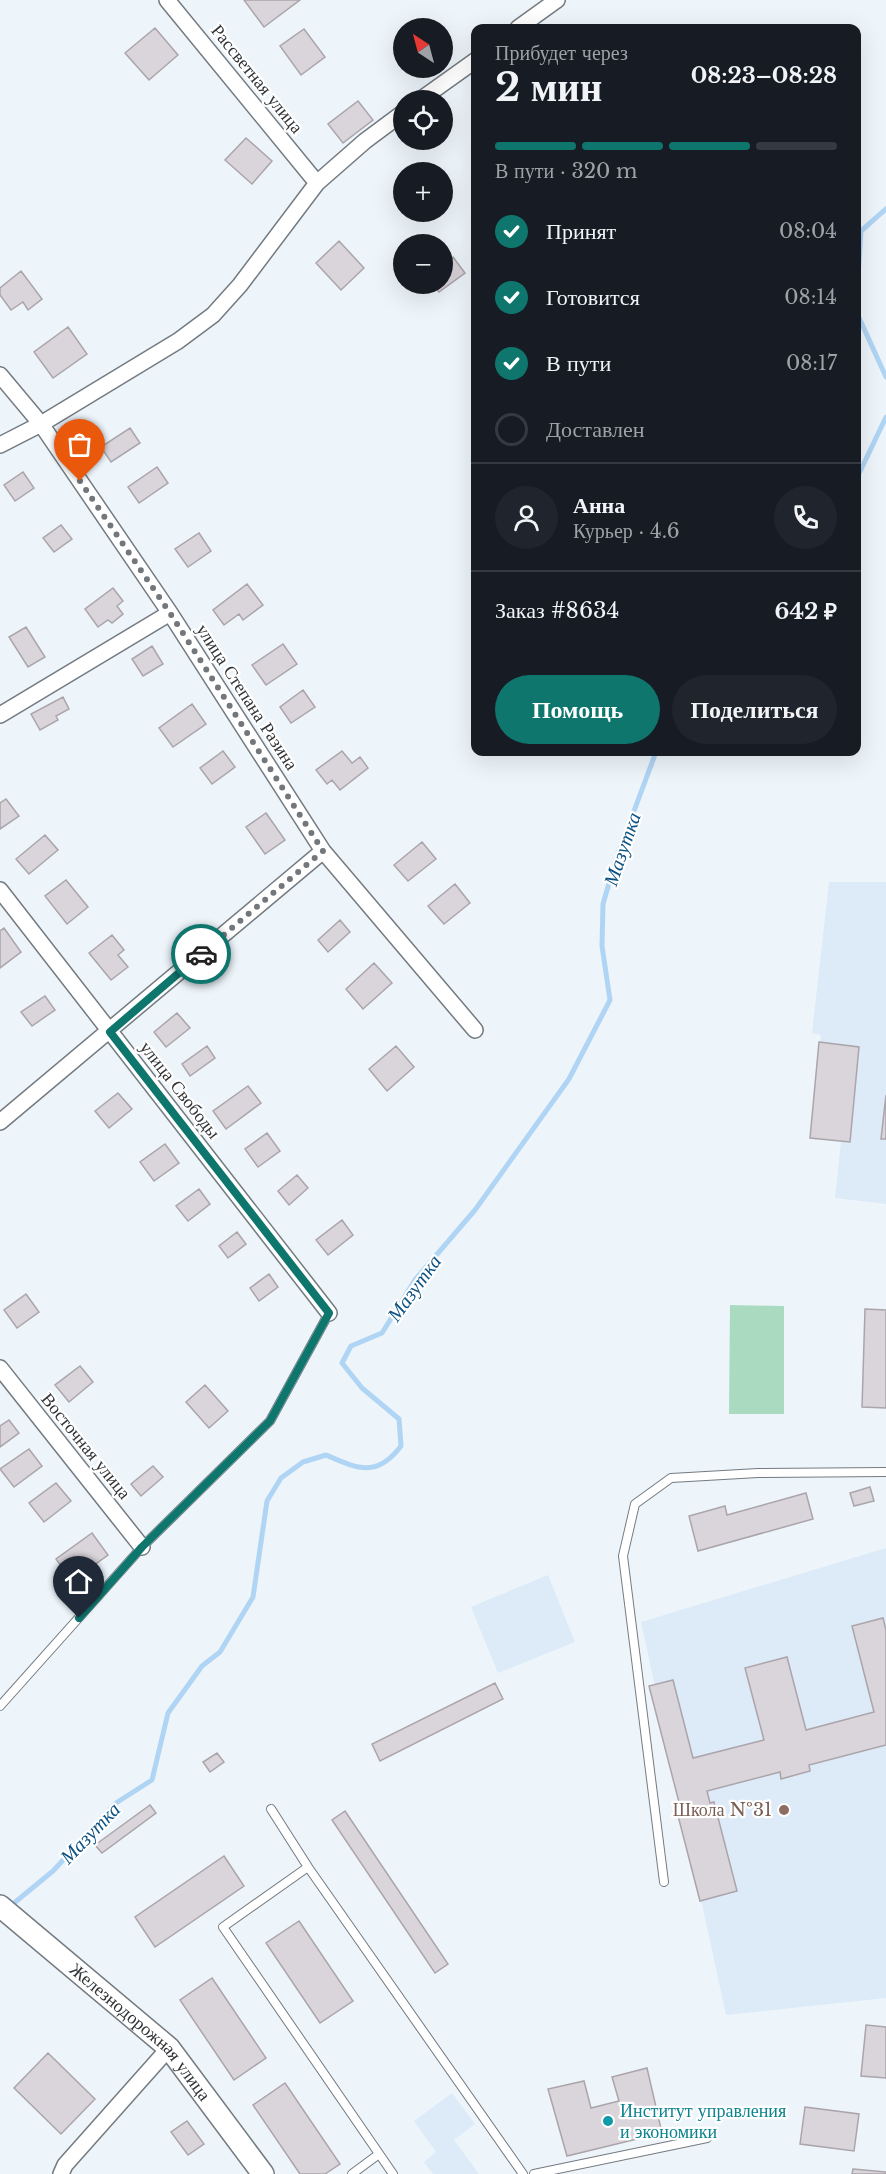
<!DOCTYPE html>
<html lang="ru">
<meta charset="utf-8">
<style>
body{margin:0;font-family:"Libre Baskerville",serif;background:#20242c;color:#f1f3f6;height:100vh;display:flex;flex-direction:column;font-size:22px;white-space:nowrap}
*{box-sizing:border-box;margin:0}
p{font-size:20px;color:#9ea1a6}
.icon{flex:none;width:33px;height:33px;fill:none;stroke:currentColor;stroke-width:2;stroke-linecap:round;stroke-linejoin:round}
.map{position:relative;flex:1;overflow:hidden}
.side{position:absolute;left:471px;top:24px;width:390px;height:732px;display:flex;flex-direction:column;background:#171b24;border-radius:12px;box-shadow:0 6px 24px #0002}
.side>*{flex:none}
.needle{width:39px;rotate:324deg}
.buttons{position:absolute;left:393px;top:18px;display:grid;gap:12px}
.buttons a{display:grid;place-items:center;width:60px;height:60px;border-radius:50%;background:#171b24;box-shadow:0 6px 24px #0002;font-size:30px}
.pin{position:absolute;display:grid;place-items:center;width:51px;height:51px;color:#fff;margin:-62px -26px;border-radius:50% 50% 50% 0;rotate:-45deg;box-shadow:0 0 6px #0007}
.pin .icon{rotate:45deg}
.courier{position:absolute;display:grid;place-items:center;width:60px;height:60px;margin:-30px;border:4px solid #0f766e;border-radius:50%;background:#fff;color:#222;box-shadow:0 2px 8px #0007}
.head em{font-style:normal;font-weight:800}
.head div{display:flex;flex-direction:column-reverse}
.head{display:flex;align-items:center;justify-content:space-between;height:102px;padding:0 24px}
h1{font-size:39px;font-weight:800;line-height:45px}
.bar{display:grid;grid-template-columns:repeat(4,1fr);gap:9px 6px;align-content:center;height:72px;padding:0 24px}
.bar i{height:8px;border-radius:4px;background:#363941}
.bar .selected{background:#0f766e}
.bar p{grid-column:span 4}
.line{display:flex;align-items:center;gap:15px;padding:0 24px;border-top:2px solid #363941}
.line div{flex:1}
.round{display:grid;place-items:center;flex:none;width:63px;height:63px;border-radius:32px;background:#20242c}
ol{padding:0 24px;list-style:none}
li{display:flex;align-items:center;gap:18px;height:66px}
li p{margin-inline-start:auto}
li .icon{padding:6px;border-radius:50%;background:#0f766e;color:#fff;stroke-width:4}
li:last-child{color:#9ea1a6}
li i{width:33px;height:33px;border:3px solid #363941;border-radius:50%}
.primary-button{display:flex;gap:12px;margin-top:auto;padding:12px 24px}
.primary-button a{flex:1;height:69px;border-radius:36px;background:#0f766e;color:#fff;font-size:24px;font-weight:800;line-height:69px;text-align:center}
.primary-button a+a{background:#20242c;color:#f1f3f6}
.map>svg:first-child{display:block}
.built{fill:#ddeaf7}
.green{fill:#aadbc0}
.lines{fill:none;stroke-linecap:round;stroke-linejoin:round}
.stream{stroke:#b0d4f4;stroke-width:5}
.building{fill:#dad4db;stroke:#aba5ab;stroke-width:1.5}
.lane-casing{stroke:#737a80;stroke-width:10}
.street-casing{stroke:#737a80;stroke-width:18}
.secondary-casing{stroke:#737a80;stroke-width:24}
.lane{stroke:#fff;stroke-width:8}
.street{stroke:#fff;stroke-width:15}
.secondary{stroke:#fff;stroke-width:21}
.done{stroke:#73777b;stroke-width:6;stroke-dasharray:0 10.8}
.route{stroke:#0f766e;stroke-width:8}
.education-dot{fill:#8d6e63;stroke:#fff;stroke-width:2}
.culture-dot{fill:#0f9aa8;stroke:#fff;stroke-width:2}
.labels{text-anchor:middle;stroke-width:4.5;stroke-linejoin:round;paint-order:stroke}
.street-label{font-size:18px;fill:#313336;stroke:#fff}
.education-label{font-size:18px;fill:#785e54;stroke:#fff;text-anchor:end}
.culture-label{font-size:18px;fill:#0d838f;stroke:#fff;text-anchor:start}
.water-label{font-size:20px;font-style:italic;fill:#0d5282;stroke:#fff}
</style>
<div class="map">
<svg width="886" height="2174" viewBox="0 0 886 2174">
<rect width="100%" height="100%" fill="#edf5fb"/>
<path class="built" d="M829,882H886V1204L835,1198L841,1142L810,1138L821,1035L812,1033Z
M886,1548V1998L726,2015L641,1622Z
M548,1575L575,1642L498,1673L471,1607Z
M452,2093L475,2124L454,2140L479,2174H433L424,2162L436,2152L414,2121Z"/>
<path class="green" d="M730,1305L784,1306V1414H729Z"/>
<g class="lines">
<path class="stream" d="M856,309L861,231L886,209
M856,311L886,377
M856,480L886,417
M8,1908L53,1871L116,1803L152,1780L168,1713L202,1666L220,1652L253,1597L267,1501L281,1478L303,1462L326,1455C358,1469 377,1478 401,1446L399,1419L362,1388L342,1363L351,1346L382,1333L415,1280L475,1210L569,1079L610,1000L602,946L603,904L615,862L656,752"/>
</g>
<path class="building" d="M244,0H300L264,27Z
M155,28L178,55L149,80L125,53Z
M304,29L325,57L301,75L280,46Z
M358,101L373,120L343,143L328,124Z
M246,138L272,161L252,184L225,160Z
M404,191V206L396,197Z
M339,241L364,268L341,290L316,263Z
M453,257L465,273L439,292L432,284H442V264Z
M21,271L42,299L28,310L23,302L11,310L0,295V288Z
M68,327L87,354L53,378L34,352Z
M130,428L140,443L111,462L101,447Z
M157,467L168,483L139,503L128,487Z
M23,472L34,488L15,501L4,485Z
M61,525L72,539L54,552L43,538Z
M199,533L211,551L188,567L175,549Z
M247,584L263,605L243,620L239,614L224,625L213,610Z
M113,588L123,601L117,606L123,614L112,623L108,620L98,627L85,609Z
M26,627L45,657L28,667L9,637Z
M283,644L297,664L266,685L252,665Z
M152,646L163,664L143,676L132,659Z
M303,690L315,707L291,723L280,707Z
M63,697L69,709L56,716L58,720L40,730L31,714Z
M192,704L206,724L173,747L159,728Z
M223,751L235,767L212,784L200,768Z
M342,751L352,763L360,757L368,768L340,790L332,780L327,784L316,770Z
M6,799L19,816L0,829V803Z
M266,813L285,840L265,854L246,827Z
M45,835L58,850L29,874L16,859Z
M422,842L436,859L408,881L394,865Z
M66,880L88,907L67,924L45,896Z
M455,884L470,903L444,924L428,906Z
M340,920L350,932L328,952L318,940Z
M4,928L21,952L0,968V931Z
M112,935L124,950L118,955L128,967L111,980L89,953Z
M374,963L392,983L363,1009L346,989Z
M45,996L55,1010L32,1026L21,1012Z
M177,1013L190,1028L166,1047L154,1032Z
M819,1042L859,1047L850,1142L810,1138Z
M207,1046L215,1058L190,1076L182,1064Z
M396,1046L414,1067L387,1091L369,1069Z
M248,1086L261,1103L226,1129L213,1111Z
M118,1093L132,1109L109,1128L95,1111Z
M886,1095V1139H881Z
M267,1133L280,1151L258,1167L245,1149Z
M165,1144L179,1163L154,1181L140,1162Z
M297,1175L308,1188L289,1205L278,1191Z
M199,1189L210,1204L188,1221L176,1206Z
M342,1220L353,1235L328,1255L316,1240Z
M237,1232L246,1244L228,1258L219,1246Z
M269,1274L278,1287L259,1301L250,1288Z
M26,1294L39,1312L17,1328L4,1310Z
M865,1309L886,1310V1408L862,1407Z
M80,1366L93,1382L69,1402L55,1385Z
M205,1385L228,1411L209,1428L186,1402Z
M9,1420L19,1433L0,1447V1426Z
M29,1449L42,1466L14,1487L0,1469Z
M153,1466L163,1477L141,1496L131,1484Z
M56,1483L71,1501L44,1522L29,1503Z
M870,1487L874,1501L854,1506L850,1493Z
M806,1493L813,1519L698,1551L689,1516L725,1506L727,1515Z
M92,1533L108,1555L72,1581L56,1559Z
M883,1618L886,1630V1745L809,1765L810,1771L781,1779L780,1772L707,1791L710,1803L714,1802L737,1891L700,1901L677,1812L681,1810L649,1686L673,1680L693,1758L764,1740L745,1668L787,1657L806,1730L874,1712L852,1626Z
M495,1683L503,1699L380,1761L372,1744Z
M217,1753L224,1762L210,1772L203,1762Z
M150,1805L156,1813L102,1853L95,1845Z
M345,1811L448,1964L435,1973L332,1820Z
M224,1856L244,1886L155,1947L135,1917Z
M299,1921L353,2001L320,2023L266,1943Z
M212,1978L266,2058L234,2080L180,2000Z
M866,2025L886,2027V2078L861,2076Z
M48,2053L95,2099L61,2134L14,2088Z
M647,2068L662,2133L567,2156L548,2089L584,2081L591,2108L619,2101L612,2077Z
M285,2083L340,2164L325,2174H300L253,2105Z
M805,2107L859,2114L854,2151L800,2144Z
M187,2121L204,2144L188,2155L171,2132Z
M853,2169L886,2172V2174H852Z"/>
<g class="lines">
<g class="lane-casing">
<path id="lane" d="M0,1706L142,1547L270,1421L329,1313
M271,1809L308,1867
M664,1882L623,1556L635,1504L671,1478L758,1473L886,1472
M352,2174L379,2154
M393,2174L223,1927L308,1867L523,2174
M534,2174L707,2138"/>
</g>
<g class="street-casing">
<path id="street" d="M167,0L317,183
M518,28L557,0
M420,100L476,60
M0,375L41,424L170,613L323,851L475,1030
M0,445L41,424L178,341L213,315L240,285L317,183L365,141L404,112
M0,715L170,613
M0,890L329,1313
M0,1122L323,851
M0,1368L142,1547
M61,2174L65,2165L169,2048"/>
</g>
<g class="secondary-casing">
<g id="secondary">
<path id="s1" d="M0,1906L169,2048L263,2174"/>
</g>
</g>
<use href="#lane" class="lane"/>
<use href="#street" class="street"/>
<use href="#secondary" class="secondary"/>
</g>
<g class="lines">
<path class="done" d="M80,481L170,613L323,851L201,954"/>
<path class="route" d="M79,1618L142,1547L270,1421L329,1313L110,1032L201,954"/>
</g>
<circle class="education-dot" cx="784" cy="1810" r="6"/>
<circle class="culture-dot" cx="608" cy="2121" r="6"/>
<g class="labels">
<g class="street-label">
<text transform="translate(257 79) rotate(51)" y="6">Рассветная улица</text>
<text transform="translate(247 697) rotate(57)" y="6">улица Степана Разина</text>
<text transform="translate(180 1090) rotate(52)" y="6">улица Свободы</text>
<text transform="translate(86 1446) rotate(51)" y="6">Восточная улица</text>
<text dy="6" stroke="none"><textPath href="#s1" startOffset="189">Железнодорожная улица</textPath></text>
</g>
<g class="education-label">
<text x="772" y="1816">Школа №31</text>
</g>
<g class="culture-label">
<text x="620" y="2117">Институт управления<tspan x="620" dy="21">и экономики</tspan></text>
</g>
<g class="water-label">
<text transform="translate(622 849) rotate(-71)" y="7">Мазутка</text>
<text transform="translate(414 1288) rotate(-54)" y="7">Мазутка</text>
<text transform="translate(90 1833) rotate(-46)" y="7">Мазутка</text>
</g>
</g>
</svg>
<div class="buttons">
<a><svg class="needle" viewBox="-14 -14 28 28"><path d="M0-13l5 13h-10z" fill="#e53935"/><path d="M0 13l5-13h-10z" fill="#9ea1a6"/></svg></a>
<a><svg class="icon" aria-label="locate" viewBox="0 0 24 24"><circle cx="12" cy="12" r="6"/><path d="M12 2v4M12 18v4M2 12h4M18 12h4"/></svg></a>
<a>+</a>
<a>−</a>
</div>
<div class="pin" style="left:80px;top:481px;background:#ea580c"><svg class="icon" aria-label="bag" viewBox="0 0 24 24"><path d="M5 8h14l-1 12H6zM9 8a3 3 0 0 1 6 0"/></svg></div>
<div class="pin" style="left:79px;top:1618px;background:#1f2937"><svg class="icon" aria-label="home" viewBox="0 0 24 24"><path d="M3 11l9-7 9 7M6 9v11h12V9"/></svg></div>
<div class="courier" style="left:201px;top:954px"><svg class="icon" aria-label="car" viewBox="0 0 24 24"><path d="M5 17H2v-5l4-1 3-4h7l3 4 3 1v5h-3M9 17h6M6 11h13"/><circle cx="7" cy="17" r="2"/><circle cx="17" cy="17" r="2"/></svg></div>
<section class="side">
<div class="head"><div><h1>2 мин</h1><p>Прибудет через</p></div><em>08:23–08:28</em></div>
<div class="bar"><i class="selected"></i><i class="selected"></i><i class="selected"></i><i></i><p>В пути · 320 m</p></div>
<ol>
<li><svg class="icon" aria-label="check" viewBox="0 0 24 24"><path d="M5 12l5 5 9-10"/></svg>Принят<p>08:04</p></li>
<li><svg class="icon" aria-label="check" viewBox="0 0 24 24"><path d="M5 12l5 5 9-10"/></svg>Готовится<p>08:14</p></li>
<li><svg class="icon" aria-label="check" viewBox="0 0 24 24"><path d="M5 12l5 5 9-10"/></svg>В пути<p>08:17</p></li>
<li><i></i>Доставлен</li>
</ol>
<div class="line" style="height:108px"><a class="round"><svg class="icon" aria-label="person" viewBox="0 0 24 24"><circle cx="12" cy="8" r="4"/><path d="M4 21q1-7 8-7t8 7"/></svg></a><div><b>Анна</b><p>Курьер · 4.6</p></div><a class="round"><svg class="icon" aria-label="phone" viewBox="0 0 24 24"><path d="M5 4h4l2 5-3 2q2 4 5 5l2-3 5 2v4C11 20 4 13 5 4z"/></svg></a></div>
<div class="line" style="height:78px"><div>Заказ #8634</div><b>642 ₽</b></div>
<div class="primary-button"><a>Помощь</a><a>Поделиться</a></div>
</section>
</div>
